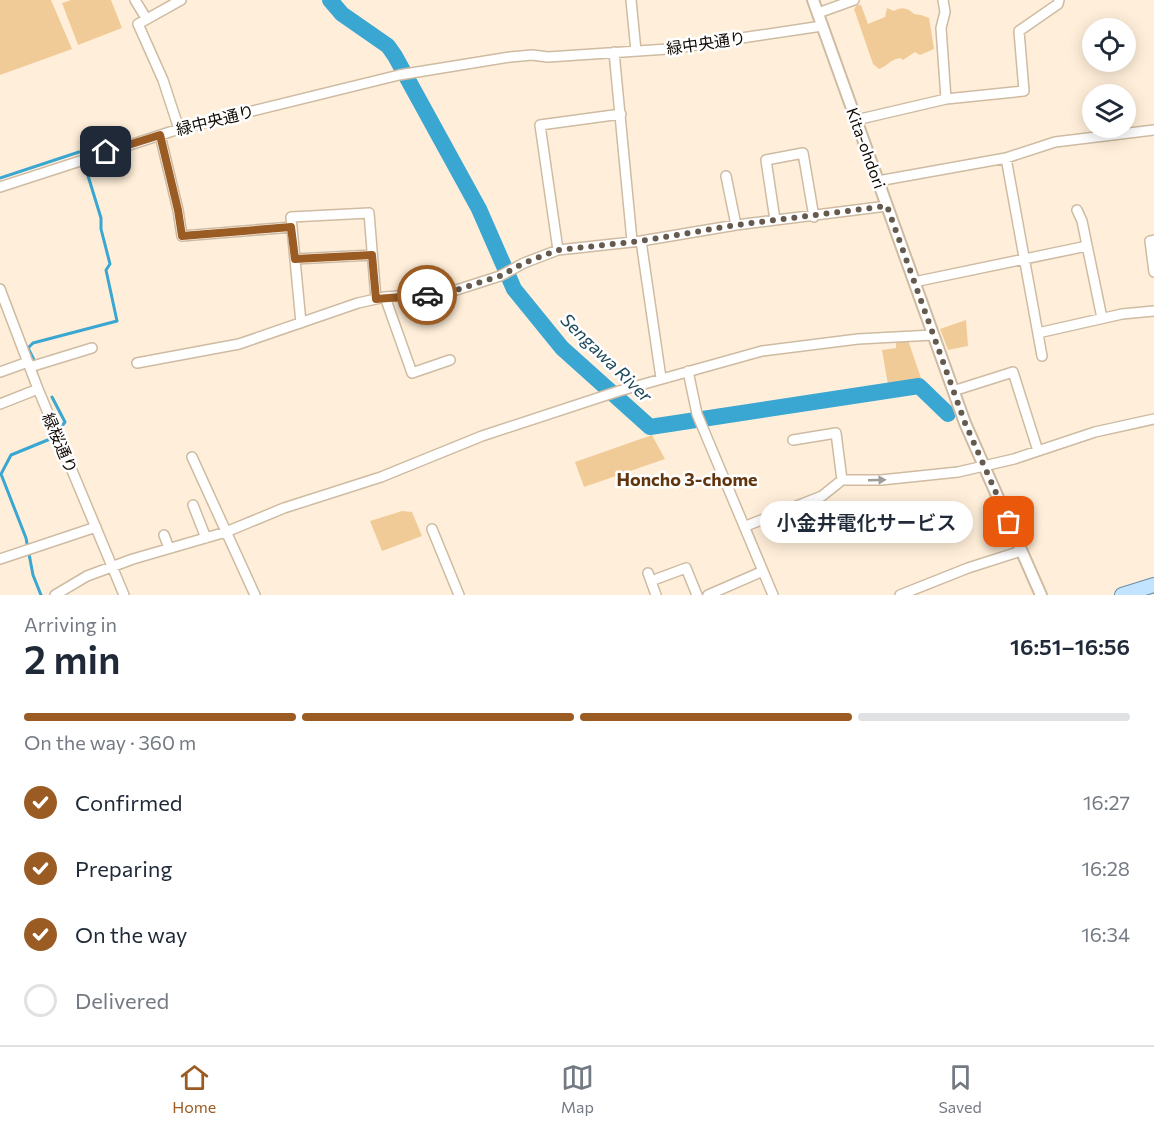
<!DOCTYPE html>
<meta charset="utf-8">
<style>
body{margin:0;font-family:Commissioner,"Noto Sans JP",sans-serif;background:#f2f2f3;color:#1f2937;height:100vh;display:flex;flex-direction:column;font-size:22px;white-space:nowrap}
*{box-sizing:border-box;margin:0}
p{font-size:20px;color:#747a83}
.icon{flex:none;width:33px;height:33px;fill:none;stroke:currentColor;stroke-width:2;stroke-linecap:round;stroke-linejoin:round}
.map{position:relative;height:595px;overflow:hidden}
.side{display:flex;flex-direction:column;background:#fff;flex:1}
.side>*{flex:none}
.tools{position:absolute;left:1082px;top:18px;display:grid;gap:12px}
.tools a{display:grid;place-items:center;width:54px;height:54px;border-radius:50%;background:#fff;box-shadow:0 3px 15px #0003;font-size:30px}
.pin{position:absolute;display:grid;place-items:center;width:51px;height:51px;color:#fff;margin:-26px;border-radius:12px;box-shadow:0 3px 9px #0006}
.courier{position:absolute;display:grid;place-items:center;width:60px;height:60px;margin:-30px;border:4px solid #9b5c24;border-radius:50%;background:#fff;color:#222;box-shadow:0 2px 8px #0007}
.bubble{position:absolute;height:42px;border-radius:21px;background:#fff;box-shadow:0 3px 15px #0003;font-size:20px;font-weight:600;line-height:42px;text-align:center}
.headline em{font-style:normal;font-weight:600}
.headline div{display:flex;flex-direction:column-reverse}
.headline{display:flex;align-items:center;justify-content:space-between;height:102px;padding:0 24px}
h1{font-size:39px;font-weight:600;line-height:45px}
.bar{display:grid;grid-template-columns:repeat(4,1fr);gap:9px 6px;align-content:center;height:72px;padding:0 24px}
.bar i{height:8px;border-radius:4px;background:#e0e1e3}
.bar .current{background:#9b5c24}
.bar p{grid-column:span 4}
ol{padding:0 24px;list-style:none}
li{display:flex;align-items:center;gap:18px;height:66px}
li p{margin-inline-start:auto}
li .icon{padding:6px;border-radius:50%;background:#9b5c24;color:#fff;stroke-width:4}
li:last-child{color:#747a83}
li i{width:33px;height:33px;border:3px solid #e0e1e3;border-radius:50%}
.dock{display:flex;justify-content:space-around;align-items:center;height:84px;border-top:2px solid #e0e1e3;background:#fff;font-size:16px;color:#747a83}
.dock a{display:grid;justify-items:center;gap:3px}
.dock .current{color:#9b5c24}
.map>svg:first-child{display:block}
.green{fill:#f1cb97}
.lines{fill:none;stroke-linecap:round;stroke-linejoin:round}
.stream{stroke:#3aa6d2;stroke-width:3}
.river{stroke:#3aa6d2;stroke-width:16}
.minor-casing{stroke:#cebba2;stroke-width:12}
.tertiary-casing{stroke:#cebba2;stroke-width:14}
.primary-casing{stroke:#6a8ca6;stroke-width:16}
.minor{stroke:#fff;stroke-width:9}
.tertiary{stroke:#fff;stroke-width:10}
.primary{stroke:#c2e4fe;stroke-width:14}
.oneway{fill:#9f9d9a}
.done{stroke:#645a4e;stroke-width:6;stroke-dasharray:0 10.8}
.route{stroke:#9b5c24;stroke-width:8}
.labels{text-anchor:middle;stroke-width:5;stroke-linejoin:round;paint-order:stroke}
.street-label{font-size:16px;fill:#100a03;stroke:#fff}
.water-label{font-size:18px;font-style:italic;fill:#1d495c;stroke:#fff}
.neighbourhood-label{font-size:18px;font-weight:bold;fill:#61360f;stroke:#fff}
</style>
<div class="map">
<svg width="1154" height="595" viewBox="0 0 1154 595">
<rect width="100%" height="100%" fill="#ffefda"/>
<path class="green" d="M0,0H51L72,49L0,75Z
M71,0H111L122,28L78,45L62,3Z
M857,5H861L868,24L885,17L887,8L894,11C901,6 909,8 914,14L921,15L929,18L934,49L920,55L915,52L903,60L900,58C889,60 888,66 879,69L873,64L854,9Z
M966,320L968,346L948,350L940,329Z
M908,340L922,381L888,385L882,350L896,348V341Z
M652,435L665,459L584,487L575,462Z
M402,511L412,512L422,536L382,551L370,521Z"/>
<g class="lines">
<path class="stream" d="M0,178L79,152
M34,360L28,348L33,343L117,321L106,270L110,264L101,229V218L85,166
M52,397L65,422L59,430
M41,595L33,575L26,538L1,474L11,455L55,437"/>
<path class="river" d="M330,0L342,14L388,46L395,56L479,209L514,289L562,348L650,427L919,386L948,414"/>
<g class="minor-casing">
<path id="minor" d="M135,0L146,18
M631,0L636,51
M943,0L945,12L941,28L946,99
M818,13L854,0
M614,52L632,241
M856,120L946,99L1024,91L1019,31L1058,4L1059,0
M179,129L163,80L138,24L181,0
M160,135L178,210L182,236L292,227
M1006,158L1042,356
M726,176L736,225
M878,181L1006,158L1055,142L1154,130
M0,187L179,129L399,75L510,57L532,55L548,57L668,49L822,26
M1077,210L1082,221L1102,318
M775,220L766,160L803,153L814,217
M1154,240L1150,241L1154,272
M641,241L661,378
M558,250L540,125L621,114
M295,259L372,255
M914,282L1087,246
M0,289L38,389L124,595
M385,297L412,373L450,360
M301,323L291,217L369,213L376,299
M1038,333L1122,314L1154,311
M137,363L239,344L358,303L385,297L450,292L500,276L524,263L558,250L641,241L736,225L887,206
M30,367L92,348
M688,371L697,414L773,595
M0,372L28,362
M953,391L1013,372L1038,451
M0,404L38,389
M793,440L836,433L842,480
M192,457L255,595
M193,505L206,538
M746,526L822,496L842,480H881L958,472L1014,459L1095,432L1154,419
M432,529L459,595
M164,535L169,548
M0,559L96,527
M648,573L656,595
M651,581L686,568L697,595
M55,595L87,576L133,559L226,532L284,508L381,477L482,436L619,391L762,351L858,339L933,335
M708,595L763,571
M900,595L968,568L1021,551"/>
</g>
<g class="tertiary-casing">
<path id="tertiary" d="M813,0L965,423L1041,595"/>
</g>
<g class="primary-casing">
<path id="primary" d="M1122,595L1154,585"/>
</g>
<use href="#minor" class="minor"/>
<use href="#tertiary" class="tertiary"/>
<use href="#primary" class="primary"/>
</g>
<defs><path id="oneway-solid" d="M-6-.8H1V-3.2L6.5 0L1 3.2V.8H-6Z" transform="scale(1.5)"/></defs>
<use class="oneway" href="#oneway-solid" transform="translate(877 480) rotate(-2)"/>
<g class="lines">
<path class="done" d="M427,295L450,292L500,276L524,263L558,250L641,241L736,225L887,206L965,423L1009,522"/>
<path class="route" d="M106,152L160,135L178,210L182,236L291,227L295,259L372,255L376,299L427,295"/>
</g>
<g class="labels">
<g class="street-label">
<text transform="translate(706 43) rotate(-8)" y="6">緑中央通り</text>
<text transform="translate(215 120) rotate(-14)" y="6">緑中央通り</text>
<text transform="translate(866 148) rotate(70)" y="6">Kita-ohdori</text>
<text transform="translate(60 443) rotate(67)" y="6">緑桜通り</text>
</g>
<g class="water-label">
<text transform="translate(606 358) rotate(44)" y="6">Sengawa River</text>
</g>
<g class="neighbourhood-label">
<text x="687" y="486">Honcho 3-chome</text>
</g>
</g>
</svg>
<div class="tools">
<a><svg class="icon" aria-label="locate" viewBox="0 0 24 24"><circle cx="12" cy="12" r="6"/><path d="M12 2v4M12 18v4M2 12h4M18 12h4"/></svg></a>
<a><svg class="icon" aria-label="layers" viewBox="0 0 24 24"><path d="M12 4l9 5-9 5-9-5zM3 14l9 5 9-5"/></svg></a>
</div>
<div class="pin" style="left:1009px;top:522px;background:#ea580c"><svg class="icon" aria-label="bag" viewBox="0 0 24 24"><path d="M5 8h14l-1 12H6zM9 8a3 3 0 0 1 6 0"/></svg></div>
<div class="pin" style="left:106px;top:152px;background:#1f2937"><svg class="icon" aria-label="home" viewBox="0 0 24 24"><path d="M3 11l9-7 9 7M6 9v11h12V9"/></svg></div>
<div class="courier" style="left:427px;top:295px"><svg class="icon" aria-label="car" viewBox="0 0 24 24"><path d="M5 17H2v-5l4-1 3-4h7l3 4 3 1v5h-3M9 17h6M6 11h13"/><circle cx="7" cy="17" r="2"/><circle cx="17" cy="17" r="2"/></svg></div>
<div class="bubble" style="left:760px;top:501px;width:213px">小金井電化サービス</div>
</div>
<section class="side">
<div class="headline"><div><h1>2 min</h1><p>Arriving in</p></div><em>16:51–16:56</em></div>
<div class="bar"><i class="current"></i><i class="current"></i><i class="current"></i><i></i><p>On the way · 360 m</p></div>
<ol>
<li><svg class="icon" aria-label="check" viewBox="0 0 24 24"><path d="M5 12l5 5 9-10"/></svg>Confirmed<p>16:27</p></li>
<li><svg class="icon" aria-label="check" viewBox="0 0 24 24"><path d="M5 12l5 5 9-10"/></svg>Preparing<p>16:28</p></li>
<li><svg class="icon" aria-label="check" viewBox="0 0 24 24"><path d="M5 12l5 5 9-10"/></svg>On the way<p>16:34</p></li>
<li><i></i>Delivered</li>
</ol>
</section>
<nav class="dock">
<a class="current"><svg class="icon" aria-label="home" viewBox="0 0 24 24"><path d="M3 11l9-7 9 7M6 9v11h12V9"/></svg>Home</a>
<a><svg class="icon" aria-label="map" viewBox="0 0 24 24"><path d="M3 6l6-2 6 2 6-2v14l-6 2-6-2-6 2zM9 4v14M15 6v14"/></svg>Map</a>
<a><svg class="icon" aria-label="saved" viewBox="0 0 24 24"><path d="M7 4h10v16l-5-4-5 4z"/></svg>Saved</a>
</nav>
